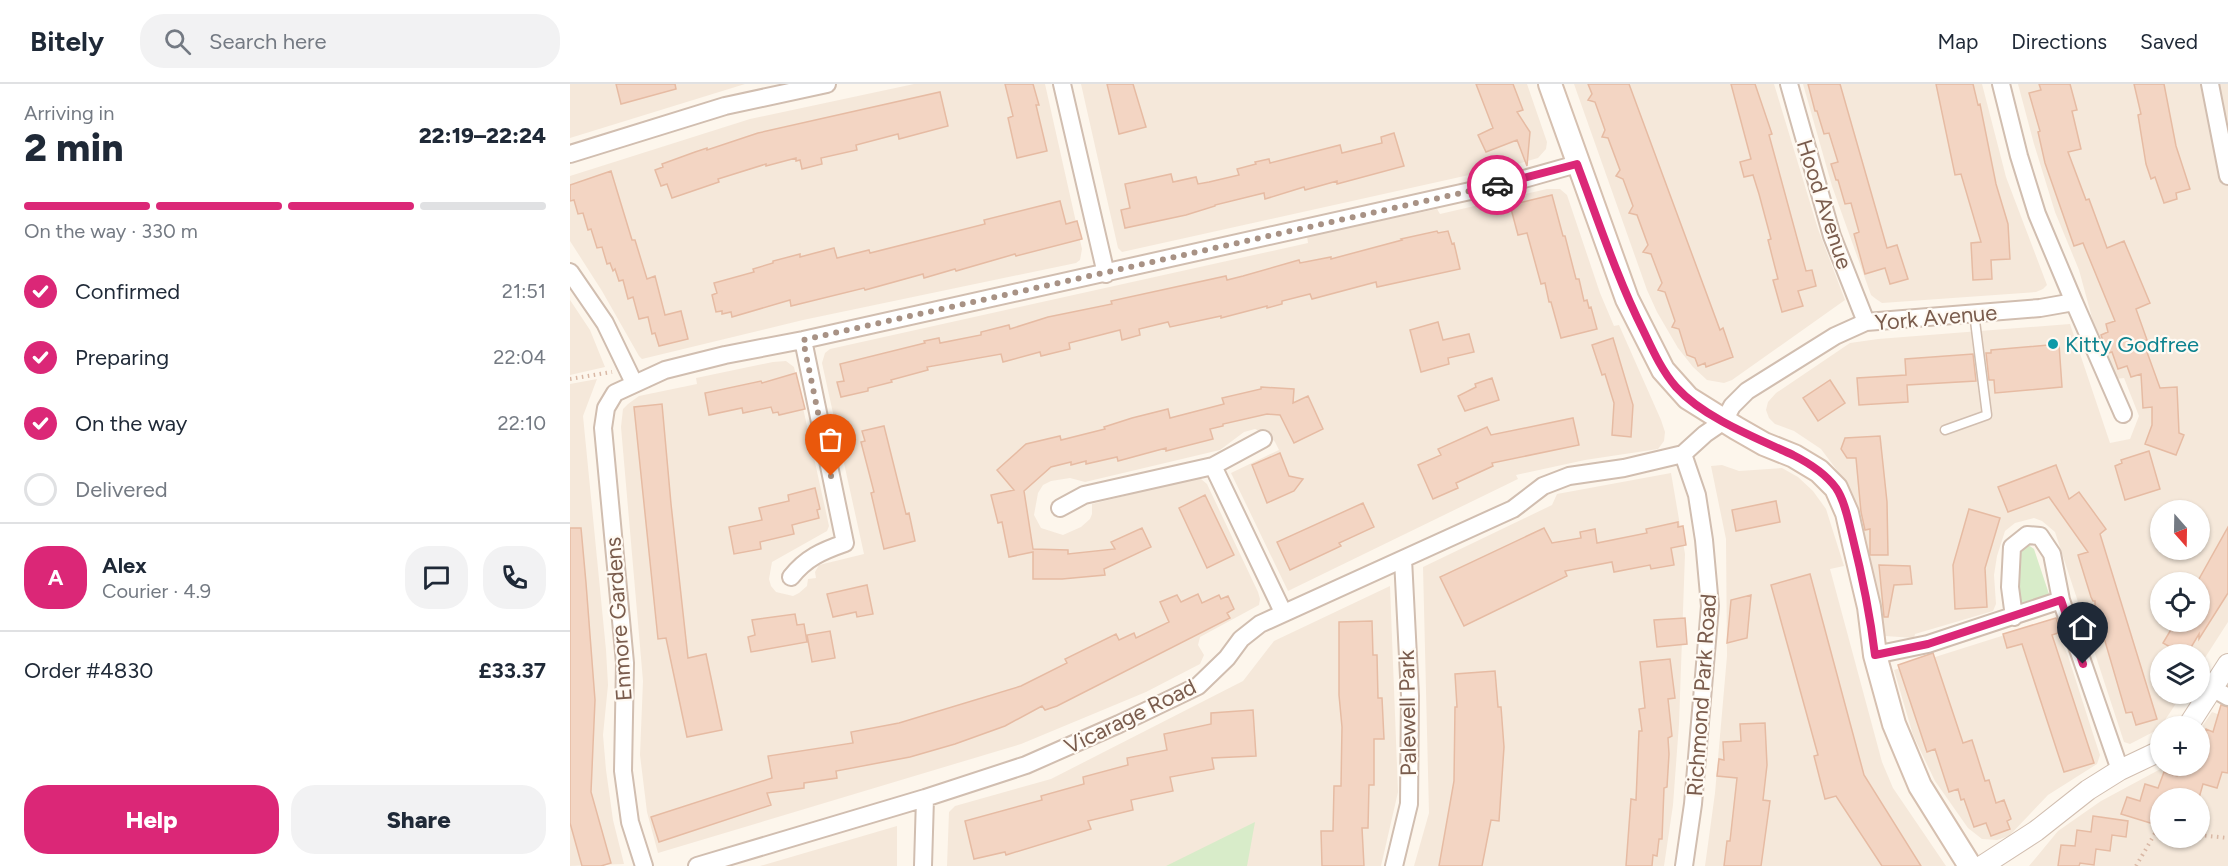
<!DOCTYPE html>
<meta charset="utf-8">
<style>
body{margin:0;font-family:Figtree,sans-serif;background:#f2f2f3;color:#1f2937;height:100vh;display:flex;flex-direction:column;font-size:22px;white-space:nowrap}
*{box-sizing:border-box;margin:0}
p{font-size:20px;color:#747a83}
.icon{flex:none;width:33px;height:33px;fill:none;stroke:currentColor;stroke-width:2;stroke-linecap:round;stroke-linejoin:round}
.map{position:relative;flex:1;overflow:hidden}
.sheet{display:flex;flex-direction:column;background:#fff;width:570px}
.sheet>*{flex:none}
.needle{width:39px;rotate:160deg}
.tools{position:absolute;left:1580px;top:416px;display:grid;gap:12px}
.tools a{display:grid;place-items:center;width:60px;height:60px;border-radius:50%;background:#fff;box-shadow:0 2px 4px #0004;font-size:30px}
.pin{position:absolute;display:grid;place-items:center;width:51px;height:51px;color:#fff;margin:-62px -26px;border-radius:50% 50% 50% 0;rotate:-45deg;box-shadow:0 0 6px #0007}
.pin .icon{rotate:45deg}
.courier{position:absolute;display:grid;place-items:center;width:60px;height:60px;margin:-30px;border:4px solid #db2777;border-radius:50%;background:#fff;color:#222;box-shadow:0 2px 8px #0007}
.head em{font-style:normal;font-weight:800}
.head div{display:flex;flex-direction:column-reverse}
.head{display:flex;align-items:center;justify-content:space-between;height:102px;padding:0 24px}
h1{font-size:39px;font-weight:800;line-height:45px}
.bar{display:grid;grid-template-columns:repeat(4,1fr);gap:9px 6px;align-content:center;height:72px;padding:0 24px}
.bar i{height:8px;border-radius:4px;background:#e0e1e3}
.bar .on{background:#db2777}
.bar p{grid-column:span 4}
.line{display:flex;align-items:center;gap:15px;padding:0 24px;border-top:2px solid #e0e1e3}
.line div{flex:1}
.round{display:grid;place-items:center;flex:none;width:63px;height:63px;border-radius:24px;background:#f2f2f3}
ol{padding:0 24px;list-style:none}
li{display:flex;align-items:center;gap:18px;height:66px}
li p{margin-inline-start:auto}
li .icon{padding:6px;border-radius:50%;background:#db2777;color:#fff;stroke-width:4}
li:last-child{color:#747a83}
li i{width:33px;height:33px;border:3px solid #e0e1e3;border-radius:50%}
.button{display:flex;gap:12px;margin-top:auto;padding:12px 24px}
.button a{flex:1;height:69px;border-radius:24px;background:#db2777;color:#fff;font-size:24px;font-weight:800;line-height:69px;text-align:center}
.button a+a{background:#f2f2f3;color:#1f2937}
header{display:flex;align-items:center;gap:36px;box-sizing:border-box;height:84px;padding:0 30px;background:#fff;border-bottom:2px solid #e0e1e3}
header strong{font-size:28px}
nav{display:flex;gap:33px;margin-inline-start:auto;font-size:21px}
.search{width:420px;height:54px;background:#f2f2f3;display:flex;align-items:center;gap:15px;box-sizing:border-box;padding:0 21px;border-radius:24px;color:#747a83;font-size:22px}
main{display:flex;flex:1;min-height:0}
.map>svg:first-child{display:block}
.residential{fill:#f5e8da;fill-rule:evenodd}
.green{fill:#d8ecc9}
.building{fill:#f3d5c3;stroke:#e6bba3;stroke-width:1.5}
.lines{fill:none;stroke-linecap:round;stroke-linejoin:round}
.service-casing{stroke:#d1beb0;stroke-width:11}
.minor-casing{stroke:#d1beb0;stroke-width:20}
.tertiary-casing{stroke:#d1beb0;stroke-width:22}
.secondary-casing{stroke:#d6c0b0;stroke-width:26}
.path{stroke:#d9b8a5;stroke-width:4;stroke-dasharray:1.5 4.5;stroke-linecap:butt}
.service{stroke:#fff;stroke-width:8}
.minor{stroke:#fff;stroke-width:16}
.tertiary{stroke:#fff;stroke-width:20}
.secondary{stroke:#fff;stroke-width:22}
.done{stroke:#a89285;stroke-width:6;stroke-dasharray:0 10.8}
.route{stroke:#db2777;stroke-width:8}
.culture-dot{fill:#0f9aa8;stroke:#fffaf3;stroke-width:2}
.labels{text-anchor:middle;stroke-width:4.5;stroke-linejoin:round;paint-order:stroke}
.street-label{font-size:22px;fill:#7a5c4d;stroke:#fffaf3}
.culture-label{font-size:22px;fill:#0d838f;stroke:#fffaf3;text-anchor:start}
</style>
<header>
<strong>Bitely</strong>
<div class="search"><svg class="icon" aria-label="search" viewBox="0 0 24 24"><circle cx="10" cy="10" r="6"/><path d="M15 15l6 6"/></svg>Search here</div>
<nav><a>Map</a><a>Directions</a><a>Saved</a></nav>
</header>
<main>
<section class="sheet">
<div class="head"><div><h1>2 min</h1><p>Arriving in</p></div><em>22:19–22:24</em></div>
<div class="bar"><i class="on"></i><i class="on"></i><i class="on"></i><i></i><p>On the way · 330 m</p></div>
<ol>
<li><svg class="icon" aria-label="check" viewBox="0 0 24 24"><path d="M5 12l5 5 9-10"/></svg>Confirmed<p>21:51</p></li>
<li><svg class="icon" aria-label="check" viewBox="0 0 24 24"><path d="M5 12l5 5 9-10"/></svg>Preparing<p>22:04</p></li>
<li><svg class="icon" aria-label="check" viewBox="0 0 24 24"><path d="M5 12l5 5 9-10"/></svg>On the way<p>22:10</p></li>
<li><i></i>Delivered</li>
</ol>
<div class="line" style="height:108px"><b class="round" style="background:#db2777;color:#fff">A</b><div><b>Alex</b><p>Courier · 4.9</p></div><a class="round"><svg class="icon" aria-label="chat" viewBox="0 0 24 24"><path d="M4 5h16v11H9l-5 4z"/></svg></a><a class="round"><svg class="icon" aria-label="phone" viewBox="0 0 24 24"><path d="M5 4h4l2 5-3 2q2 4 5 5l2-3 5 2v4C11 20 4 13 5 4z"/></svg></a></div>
<div class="line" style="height:78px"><div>Order #4830</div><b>£33.37</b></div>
<div class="button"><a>Help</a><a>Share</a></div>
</section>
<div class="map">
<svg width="1658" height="782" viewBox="0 0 1658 782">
<rect width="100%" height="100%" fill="#fdf6ec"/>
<path class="residential" d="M0,0H175L0,54Z
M344,0H475L512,165L510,176L506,179L233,236L72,275L69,272L32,207L0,157V92L180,35Z
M511,0H957L977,58L976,65L968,74L944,81L552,168L548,164Z
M1004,0H1204L1248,145L1275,216L1162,296L1154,299L1137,296L1123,283L1108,264L1087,228L1077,206Z
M1233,0H1412L1436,93L1477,201L1473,205L1466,208L1312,219L1306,215L1301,211L1262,102Z
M1448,0H1658V538L1629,583V570H1590V609H1613L1589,645L1560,660L1554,658L1485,448L1472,437L1464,434L1445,439L1435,447L1427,472L1424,491L1426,520L1423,527L1345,550L1344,554L1315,552L1272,393L1251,365L1224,347L1205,340L1199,334L1196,326L1198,318L1206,309L1280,259L1308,255L1500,240L1540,359L1560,355L1569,332L1554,294L1545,295L1541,292L1524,241L1509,186L1485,128L1464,60ZM1590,426H1629V465H1590ZM1590,498H1629V537H1590Z
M977,105H990L997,111L1030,209L1044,242L1049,241L1091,336L1095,348L1094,357L1088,365L1015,376L946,391L948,395L718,507L661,389L709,366L705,358L699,351L685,345L674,348L650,366L515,398L500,394L481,397L473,401L468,409L464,431L471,444L493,451L511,443L520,435L522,430V420L622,395H631L637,400L688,508L690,515L689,521L630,553L628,561L634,571L630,580L576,608L451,660L88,769L77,728L70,671L73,597L51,343L53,325L58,320L69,312L127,300L126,294L203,278L216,277L224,283L259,442L257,447L202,478L199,495L201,502L206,508L223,512L229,509L237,502L238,495L246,494L245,488L249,481L294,470L252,279L255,269L260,265L738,159L737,152L867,125L870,130Z
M0,216L20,246L35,283L0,291Z
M27,295L13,332L36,566L38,601L33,651L36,686L43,736L54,780L0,782V300Z
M1152,381L1169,387L1212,384L1228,393L1243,407L1256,425L1274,482L1260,485L1312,678L1323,704L1376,782H1135L1145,709L1157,572L1156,455L1141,382Z
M1101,389L1115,470L1109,640L1103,721L1094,782H844L859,729L853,483L982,421L987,410Z
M820,502L828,708L811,782H377L379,728L385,722L481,695L673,597L704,557Z
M1482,536L1498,572L1525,656L1530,671L1527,680L1478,711L1439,752L1427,756L1412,755L1398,744L1365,697L1343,651L1324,586Z
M1642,628L1658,634V782H1459L1488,747L1531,717L1598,681H1629V647ZM1590,714H1629V753H1590Z
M327,742V782H190Z"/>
<path class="green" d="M1457,460L1464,465L1479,510L1449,521L1445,471Z
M685,738L677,782H596Z"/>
<path class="building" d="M46,0H105L106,5L51,20Z
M435,0H463L469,21H466L477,67L447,74L438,34L443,32Z
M537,0H563L576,43L549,50Z
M906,0H943L953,26L947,28L960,48L957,82L947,56L916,68L908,51L923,44Z
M1018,0H1059L1150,246L1153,244L1163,273L1136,283L1135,279L1128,282L1125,274L1117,271L1109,245L1102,243L1105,237L1095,208L1088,206L1092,199L1081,170L1073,168L1078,161L1067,131L1059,129L1063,122L1053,95L1046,92L1050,86L1038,54L1032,53L1035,46L1025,18L1018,16L1022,10Z
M1161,0H1185L1202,50L1199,51L1236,187L1242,186L1246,202L1228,207L1233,222L1212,228L1203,196L1208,195L1198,156L1201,155L1189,110L1183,91L1174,93L1170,78L1181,75Z
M1238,0H1270L1317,164L1327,161L1338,195L1320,200L1315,184L1295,190L1284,150L1289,148L1281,119L1275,120L1268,96H1266L1261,80L1268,78L1259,49L1254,50L1247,27H1245Z
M1366,0H1403L1408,21L1410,20L1426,100L1438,140L1440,175L1421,176L1422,195L1403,196L1401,159L1411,158L1391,90L1385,91Z
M1469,0H1500L1507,26L1502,27L1511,65L1498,68L1516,116L1519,115L1537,164L1554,157L1580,219L1566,225L1577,256L1573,257L1590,304L1607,303L1609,349L1614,351L1606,371L1575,360L1582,341V323L1573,324L1571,290L1561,293L1557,282L1548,285L1542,268L1538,269L1534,260L1531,251L1538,248L1536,240L1545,237L1513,159L1504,162L1475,79L1468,48L1470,47L1459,9L1471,6Z
M1564,0H1594L1606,62L1620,105L1606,109L1607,115L1594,119L1585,93L1581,95L1576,80L1568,31L1571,30Z
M370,8L378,42L329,55L328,50L286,61L287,66L251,74L252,80L232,85L230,76L226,77V74L196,82V80L148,95L149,98L102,114L97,100L91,102L85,86L93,83L92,80L125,68L137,64V66L188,49Z
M824,49L834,82L767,100V97L735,106L734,103L695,115L694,109L645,121V122L616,131L555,144L551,126L560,124L555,100L601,90L603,98L626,93L628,100L639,98L669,91L667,85L686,80L685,78L699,75L700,79L770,61L772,69L812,59L811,53Z
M41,87L62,156H65L77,195L85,192L95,231L111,227L118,255L89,262L85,249L82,250L78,233L69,235L63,213L58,215L53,196L49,197L45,185L43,187L40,179L37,180L32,163L27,164L21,145L18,146L13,129L8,130L4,116L0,117V101Z
M982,111L993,152H995L1006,195H1009L1014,217L1017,216L1019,224L1021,223L1027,245L991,254L981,218H979L975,199L971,200L957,149L948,151L940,121Z
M490,117L496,140L507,137L512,155L446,172L445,170L386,187L385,185L354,194L353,190L295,206L294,204L221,222L220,216L162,233L161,228L152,230V227L146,228L142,211L147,209L144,199L184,188L183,185L203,179V177L230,170V173L264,164L267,174L299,166L300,169L415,140L414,136Z
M867,147L868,149L878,147L882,160L884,159L890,185L807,203L806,198L742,215L740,210L712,217V220L697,224V222L651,234V232L600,243L598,238L569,245L570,251L552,256L550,246L499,259L500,265L471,272L470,268L433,278L431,270L357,283L358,286L321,296L322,298L298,304V307L271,313L267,298L274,297L270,280L355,259L354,257L369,254L370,259L411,251V248L439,241L440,245L478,233L542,220L541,217L656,192L657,196L673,192L729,176L730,179L761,173V175L832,156L831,155Z
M868,238L873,256L899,250L904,268L878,274L879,280L851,288L840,246Z
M1043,254L1063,321L1061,353L1042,351L1044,319L1035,290L1032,291L1022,261Z
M1489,260L1492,303L1425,309L1424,296H1419L1416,269H1421V266Z
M1403,270L1406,297L1337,301L1338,318L1289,321L1287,294L1336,291L1335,275Z
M226,289L235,325L209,331L208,328L203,329L201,323L173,329L172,324L139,331L135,309L191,297L192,299Z
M922,294L929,316L895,327L888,312L906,303L905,300Z
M1260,296L1275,319L1248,337L1233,314Z
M691,303L724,305L723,319L738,312L753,345L724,359L710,331L697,330L653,340V342L640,345L643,355L596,367V364L548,377L547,373L516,380V377L501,381V378L481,383L454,407L463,465L498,466V470L545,465L541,458L572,444L581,463L534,485L535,491L492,495H463V468L439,473L432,438L428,439L421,411L444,406L427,386L456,360L490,352L491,356L535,345L534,343L562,334L598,325L600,334L654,320L652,314L691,305Z
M92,320L101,420L118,574L136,570L152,646L117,653L96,554L88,555L64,323Z
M1003,334L1009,361L922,379L923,382L886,399L888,404L863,415L848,381L871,371L868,365L917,343L921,351Z
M314,342L336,430L339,429L345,457L314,465L301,409L304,408L291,358L295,357L292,347Z
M1310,352L1317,418L1318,471H1300V445L1295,446L1291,428L1286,374H1277L1271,365L1275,354Z
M1579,367L1590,405L1555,416L1545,382L1552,379L1551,376Z
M710,369L719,392L733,395L724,407L697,419L682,381Z
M1486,381L1499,415L1509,408L1536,445L1530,450L1587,635L1566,641L1562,628L1556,629L1525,523V517H1523L1521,513L1508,471L1518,468L1479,413L1438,428L1428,403Z
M245,404L250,425L247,426L249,434L222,441L224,450L190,458L191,465L164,470L159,443L192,436L189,424L219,417L218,411Z
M635,411L664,471L637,484L609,424Z
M1206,417L1210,438L1166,447L1162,426Z
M793,419L804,443L769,459L771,462L720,486L707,458Z
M1399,425L1430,434L1415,484L1417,523L1385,525L1383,481Z
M1108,438V443L1113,442L1116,461L1101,464L1104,481L1081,485L1080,481L1044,488L1042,478L995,487L997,492L894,542L870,493L974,444L982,459L1011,454L1010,448L1025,445L1027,459L1077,449L1076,445Z
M1658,443V509L1629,555V550L1617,570H1612L1593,559L1606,537H1629V495Z
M0,444H11L16,499L25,616L21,708L41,779L31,782H12L0,739Z
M1309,481L1340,482L1342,500L1324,501L1318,533H1314Z
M1240,490L1294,691L1351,782H1312L1266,712L1255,715L1244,672L1248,671L1201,501Z
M297,501L303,530L287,533L286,528L263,533L257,510Z
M628,510L632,519L649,511L651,515L658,512L664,525L657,529L660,534L487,622L475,626L472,622L435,642L385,660L340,673L266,687L267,694L234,699V704L197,709L201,721L89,758L81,733L202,694L198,672L283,659L281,648L329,639L451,602L497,579L495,575L546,550L549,556L564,549L566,554L599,538L590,518L607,511L611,518Z
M1181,511L1177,554L1157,559L1161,516Z
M225,530L227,541L234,540L237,558L181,568L178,553L185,551L182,536Z
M1115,534L1117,560L1087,563L1084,536Z
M1486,534L1491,548L1482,551L1524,679L1494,688L1452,560L1437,564L1433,550Z
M802,537L803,571H807L808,614H812L814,655H804V701H799L798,744H792L794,782H752L751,747H763L764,702H771L772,643L769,611V538Z
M260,547L265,574L242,578L237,551Z
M1363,569L1393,659L1402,656L1415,697L1419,696L1426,719L1434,716L1441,735L1437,737L1440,745L1421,752L1416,739L1404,743L1394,715L1391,716L1388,705L1379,708L1365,665L1357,668L1328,581Z
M1100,575L1105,614L1098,615L1102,652L1098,654L1099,670L1097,703L1094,704L1092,755H1089L1087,772L1083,771L1082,782H1056L1061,715L1066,716L1069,647H1072L1069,625L1075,624L1070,578Z
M925,587L928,623H931L934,663L929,737L921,736L912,782H869L884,697L885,623H887L885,590Z
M1651,621L1658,623V689L1652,688L1647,704L1633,700L1629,714H1590V742L1551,730L1557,713L1570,717L1575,700L1588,704L1594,688L1607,692L1611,681H1629V669L1636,645L1643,648Z
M683,626L686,672L642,674L644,685L600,693L603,707L561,716L563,726L518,737L521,745L436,771L435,768L404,775L395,737L472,716L471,712L514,700L513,693L558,681L557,674L597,666L594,650L641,640V629Z
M1195,639L1197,681L1193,716L1200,717L1191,782H1154L1157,757H1160L1167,694L1147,692L1149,675L1154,676L1153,658L1171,657L1170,640Z
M1523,732L1558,737L1556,753L1542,751L1540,767L1526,765L1524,781L1510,779L1509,782H1488L1491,761L1505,762L1507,746L1521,748Z"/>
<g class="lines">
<g class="service-casing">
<path id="service" d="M1375,346L1417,331L1404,229"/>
</g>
<g class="minor-casing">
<path id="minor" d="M492,0L536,190
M1219,0L1262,152L1296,238
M1640,0L1658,92
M0,70L155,22L257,0
M0,188L35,239L64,299
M1504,218L1553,330
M1113,370L1127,411L1134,456L1140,522L1123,720L1114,782
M643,382L693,355
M490,424L514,411L643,382L713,528
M221,493C236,474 252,467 275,459L233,256
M1491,516L1550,686
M1305,571L1358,560L1491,516L1482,470L1470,452L1457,451L1442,463L1440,503L1444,533
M1642,604L1658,613
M74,782L60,738L53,687L55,579L33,344L36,324L45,309L95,286L155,271L233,256L954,95L1007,80
M127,782L355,714L456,681L549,640L628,602L657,574L671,555L690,540L943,425L973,402L999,392L1054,384L1113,370L1135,350L1154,337L1162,322L1177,307L1265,252L1296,238L1470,224L1504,218L1467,130L1449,72L1431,0
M353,782L355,714
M824,782L839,720L840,612L833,475"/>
</g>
<g class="tertiary-casing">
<path id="tertiary" d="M1618,642L1658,580
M1412,782L1466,747L1518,706L1550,686L1590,667"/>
</g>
<g class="secondary-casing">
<path id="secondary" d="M980,0L1057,215L1093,286L1118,314L1166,344L1194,360L1224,372L1249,387L1266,404L1277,429L1284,460L1299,523L1305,571L1324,640L1350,702L1400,782"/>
</g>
<path class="path" d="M0,295L42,288
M1629,751L1658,754
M1566,782L1587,746L1590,747"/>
<use href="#service" class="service"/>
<use href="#minor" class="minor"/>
<use href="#tertiary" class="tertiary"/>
<use href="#secondary" class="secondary"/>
</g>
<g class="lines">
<path class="done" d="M261,392L233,256L927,101"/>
<path class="route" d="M927,101L1007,80C1028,136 1047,194 1074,248C1083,267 1092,287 1106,303C1134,334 1186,354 1223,371C1239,379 1255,389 1266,404C1275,417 1278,436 1282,451C1292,491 1300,530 1305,571L1358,560L1491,516L1513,580"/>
</g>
<circle class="culture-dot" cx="1483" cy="260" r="6"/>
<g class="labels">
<g class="street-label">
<text transform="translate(1255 120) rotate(72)" y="8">Hood Avenue</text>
<text transform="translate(1366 233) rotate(-5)" y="8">York Avenue</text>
<text transform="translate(48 535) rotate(-94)" y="8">Enmore Gardens</text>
<text transform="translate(1131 611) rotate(-86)" y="8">Richmond Park Road</text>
<text transform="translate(837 629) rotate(-91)" y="8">Palewell Park</text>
<text transform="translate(560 632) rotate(-26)" y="8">Vicarage Road</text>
</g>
<g class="culture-label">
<text x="1495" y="268">Kitty Godfree</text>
</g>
</g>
</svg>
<div class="tools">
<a><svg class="needle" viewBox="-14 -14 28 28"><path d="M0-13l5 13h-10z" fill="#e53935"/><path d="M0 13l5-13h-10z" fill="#747a83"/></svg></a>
<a><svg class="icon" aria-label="locate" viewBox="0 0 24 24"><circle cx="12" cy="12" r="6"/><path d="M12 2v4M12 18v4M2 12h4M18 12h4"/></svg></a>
<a><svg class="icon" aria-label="layers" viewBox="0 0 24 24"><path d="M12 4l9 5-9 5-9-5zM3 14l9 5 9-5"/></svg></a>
<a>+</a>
<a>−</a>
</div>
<div class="pin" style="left:261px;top:392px;background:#ea580c"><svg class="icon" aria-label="bag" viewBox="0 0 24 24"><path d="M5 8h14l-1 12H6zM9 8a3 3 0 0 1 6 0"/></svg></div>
<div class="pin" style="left:1513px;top:580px;background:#1f2937"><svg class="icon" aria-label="home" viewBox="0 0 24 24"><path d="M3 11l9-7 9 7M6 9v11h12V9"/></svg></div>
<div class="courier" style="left:927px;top:101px"><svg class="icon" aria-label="car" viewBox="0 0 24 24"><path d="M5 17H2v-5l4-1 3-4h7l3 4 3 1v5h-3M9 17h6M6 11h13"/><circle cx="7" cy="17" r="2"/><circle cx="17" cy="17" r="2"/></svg></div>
</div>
</main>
